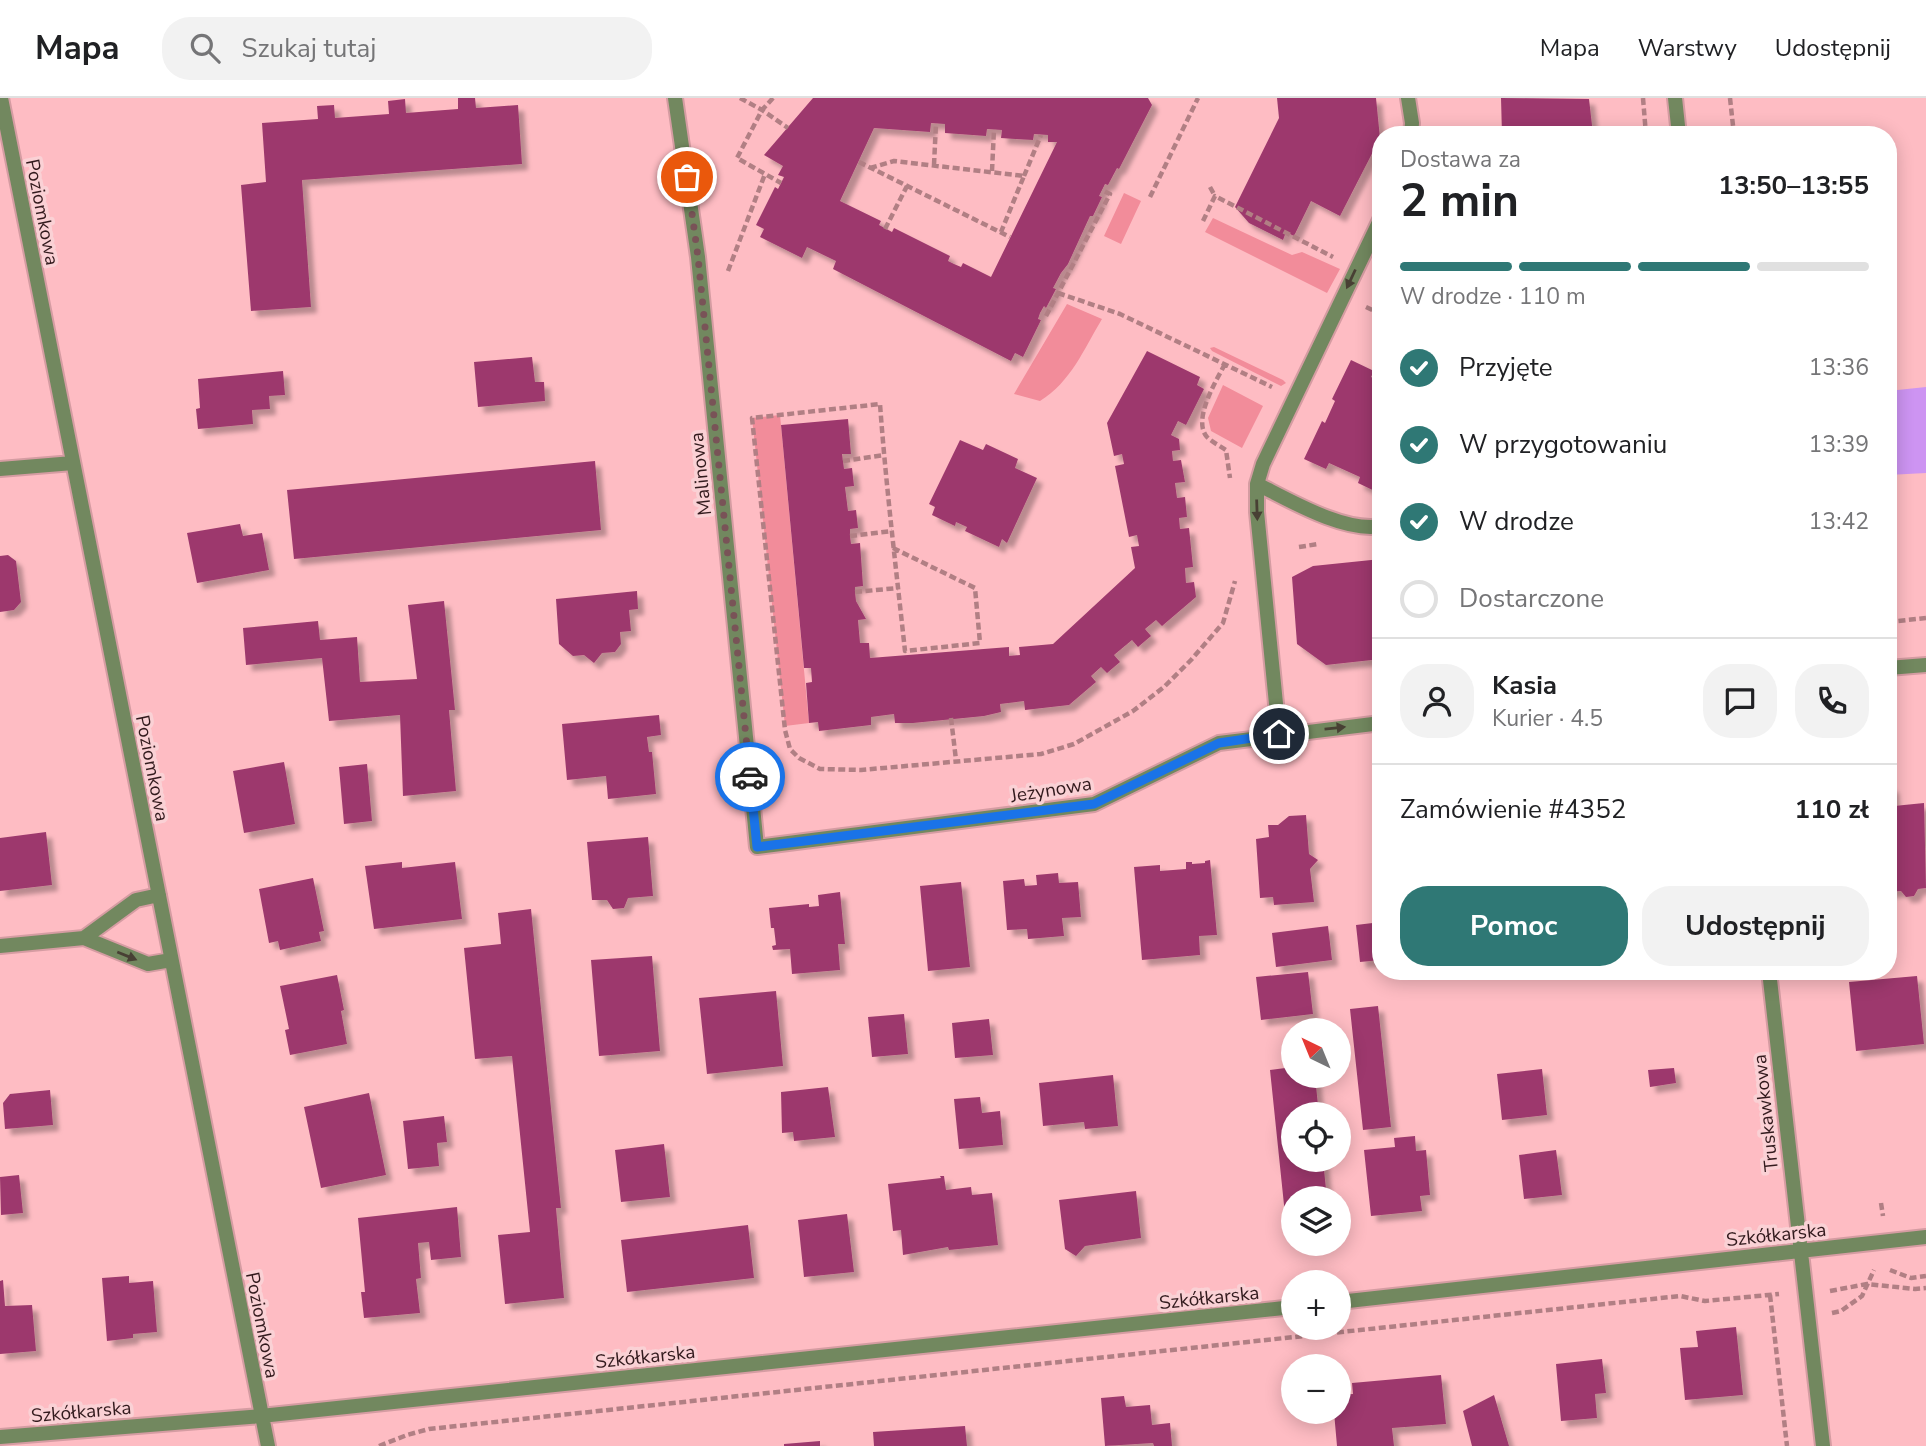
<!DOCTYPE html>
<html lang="pl">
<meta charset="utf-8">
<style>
body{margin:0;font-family:"Nunito Sans",sans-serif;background:#f2f2f2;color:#202124;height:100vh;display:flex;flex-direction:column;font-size:26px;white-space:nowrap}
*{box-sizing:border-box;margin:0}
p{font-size:23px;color:#757577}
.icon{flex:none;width:38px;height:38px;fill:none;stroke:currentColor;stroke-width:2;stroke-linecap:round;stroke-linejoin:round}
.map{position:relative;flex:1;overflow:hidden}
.sheet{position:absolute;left:1372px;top:28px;width:525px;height:854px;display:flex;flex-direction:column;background:#fff;border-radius:28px;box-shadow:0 4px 18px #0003}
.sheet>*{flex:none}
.needle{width:46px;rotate:317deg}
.controls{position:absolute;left:1281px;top:920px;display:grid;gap:14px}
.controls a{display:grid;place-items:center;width:70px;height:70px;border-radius:50%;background:#fff;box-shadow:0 4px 18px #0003;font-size:35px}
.pin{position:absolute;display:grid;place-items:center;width:60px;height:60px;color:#fff;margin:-30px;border:4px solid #fff;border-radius:50%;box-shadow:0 2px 7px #0007}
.courier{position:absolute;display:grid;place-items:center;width:70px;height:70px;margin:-35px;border:5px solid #1a73e8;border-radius:50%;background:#fff;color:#222;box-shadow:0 2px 9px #0007}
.head em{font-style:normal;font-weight:700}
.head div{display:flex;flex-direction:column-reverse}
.head{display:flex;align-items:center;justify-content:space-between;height:119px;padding:0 28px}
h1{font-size:46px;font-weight:700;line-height:52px}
.bar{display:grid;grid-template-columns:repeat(4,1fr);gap:10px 7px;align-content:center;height:84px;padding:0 28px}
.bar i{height:9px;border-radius:5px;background:#e0e0e0}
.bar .active{background:#2f7875}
.bar p{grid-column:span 4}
.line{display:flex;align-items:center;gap:18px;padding:0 28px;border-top:2px solid #e0e0e0}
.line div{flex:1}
.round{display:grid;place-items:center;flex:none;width:74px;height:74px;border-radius:28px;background:#f2f2f2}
ol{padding:0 28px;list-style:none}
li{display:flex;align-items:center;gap:21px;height:77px}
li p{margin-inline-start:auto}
li .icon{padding:7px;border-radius:50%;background:#2f7875;color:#fff;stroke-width:4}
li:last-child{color:#757577}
li i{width:38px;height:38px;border:4px solid #e0e0e0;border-radius:50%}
.action{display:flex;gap:14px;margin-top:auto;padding:14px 28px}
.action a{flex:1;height:80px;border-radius:28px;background:#2f7875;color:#fff;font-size:28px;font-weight:700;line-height:80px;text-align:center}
.action a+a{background:#f2f2f2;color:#202124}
header{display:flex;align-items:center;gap:42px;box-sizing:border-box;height:98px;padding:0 35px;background:#fff;border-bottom:2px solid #e0e0e0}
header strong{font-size:33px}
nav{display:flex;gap:38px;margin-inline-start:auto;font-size:24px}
.search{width:490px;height:63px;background:#f2f2f2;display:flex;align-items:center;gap:18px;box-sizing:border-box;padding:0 24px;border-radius:28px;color:#757577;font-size:26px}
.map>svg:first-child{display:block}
.green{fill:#f28c9a}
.water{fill:#cd94f2}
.building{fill:#9d396d;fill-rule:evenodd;filter:url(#shadow)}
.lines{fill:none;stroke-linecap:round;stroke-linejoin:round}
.lane-casing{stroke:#d59ca2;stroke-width:18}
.street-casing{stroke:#d59ca2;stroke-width:18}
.path{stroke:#b17f84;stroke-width:4.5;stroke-dasharray:7 3.5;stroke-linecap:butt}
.lane{stroke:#72885f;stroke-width:14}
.street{stroke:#72885f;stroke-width:14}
.oneway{fill:#484034}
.done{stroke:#795357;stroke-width:7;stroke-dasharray:0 12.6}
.route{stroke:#1a73e8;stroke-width:9}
.labels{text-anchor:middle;stroke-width:7;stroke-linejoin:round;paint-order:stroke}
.street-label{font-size:19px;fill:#321a1d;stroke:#fad1d5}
</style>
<header>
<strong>Mapa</strong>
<div class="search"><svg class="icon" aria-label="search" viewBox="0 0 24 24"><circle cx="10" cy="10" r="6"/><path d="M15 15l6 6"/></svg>Szukaj tutaj</div>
<nav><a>Mapa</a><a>Warstwy</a><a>Udostępnij</a></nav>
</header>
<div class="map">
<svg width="1926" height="1348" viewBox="0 0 1926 1348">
<defs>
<filter id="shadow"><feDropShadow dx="6" dy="6" stdDeviation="2" flood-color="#0004"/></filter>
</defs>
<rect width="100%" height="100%" fill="#febcc3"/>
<path class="green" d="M1124,95L1141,103L1121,146L1104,138Z
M1213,120L1292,157L1302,154L1340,171L1327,195L1205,134Z
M1067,206L1102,221C1084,251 1071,284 1040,303L1014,296Z
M1214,249L1283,282L1286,285L1281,288L1212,253L1210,250Z
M1223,287L1263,308L1242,350L1211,333L1208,320Z
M780,317L809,625L785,628L752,320Z"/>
<path class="water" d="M1926,289V375L1888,377V293Z"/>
<path class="building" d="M458,0H475L476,10L518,7L522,66L302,82L311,209L251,213L241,87L266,84L262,25L318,21L317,8L334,7L335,20L389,16L388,3L405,1L406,15L458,11Z
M813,0H1148L1152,7L1119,71L1117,70L1108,87L1105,86L1099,98L1102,99L1093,118H1090L1068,166L1061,175L1053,190L1056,191L1046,210L1044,208L1040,215L1038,221L1041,222L1023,259L1015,255L1011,263L833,171L836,163L807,149L802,160L760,139L764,131L756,127L775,89L778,91L784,79L778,77L783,68L764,57ZM931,25L945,26V35L986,38L987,31L1002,32L1001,40L1033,42L1034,36L1048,37V44H1057L991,179L963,165L961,169L954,166L948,163L950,158L894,130L892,134L879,127L881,123L840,103L874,30L930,34Z
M1277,0H1376L1380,40L1340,118L1311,103L1294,138L1286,134L1283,142L1249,125L1235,109L1279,20Z
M1501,0L1589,1L1593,36L1502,37Z
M1147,253L1200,279L1197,287L1204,291L1186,327L1178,323L1171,337L1179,341L1180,352L1172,353L1173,363L1181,362L1185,384L1175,385L1177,400L1185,399L1187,419L1179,420L1180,431L1189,430L1193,469L1185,470L1186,485L1194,484L1196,499L1162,528L1156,522L1145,531L1151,538L1138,549L1132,542L1114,557L1120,564L1107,575L1101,569L1091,578L1096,584L1069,607L1025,612L1024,603L1000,606L1001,614L984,618L913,625H895L894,616L871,619V627L819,633L818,624L809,625L806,585L812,584L811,570H804L781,327L848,321L851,356H842L844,371L852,370L854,388L845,389L848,413L856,412L858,430L850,431V438L851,446L860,445L863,488L855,489V494L856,503L866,521L858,522L860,545H869L870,560L1009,549V558L1020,557L1019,549L1053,546L1135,470L1131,449L1139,448L1137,437L1129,439L1115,368L1124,366L1122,356L1114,358L1107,325Z
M532,259L535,284H544L545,303L478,309L474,264Z
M1351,262L1374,273L1371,279L1381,284V396L1358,385L1360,379L1329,365L1326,371L1304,361L1322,323L1325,325L1335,303L1332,301Z
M283,273L285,297L269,298L270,311L252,312L253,326L198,331L196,311L200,310L198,281Z
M960,342L983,352L986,346L1018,361L1015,370L1037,380L1007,445L1002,441L999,449L965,433L967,429L956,424L955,428L932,417L935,409L929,406Z
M595,363L601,432L294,461L287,392Z
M240,426L243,438L262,435L269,472L197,485L187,435Z
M8,457L16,463L21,504L14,512L0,514V458Z
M1381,461V561L1326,567L1297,546L1292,479L1313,468Z
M637,493L638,511L629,512L631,533L620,534L621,546L615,554L602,555L594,565L584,557L573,558L559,546L556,501Z
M444,503L455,612H449L456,693L403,698L400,617L329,623L322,560L246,567L243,530L318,523L320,542L357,539L360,584L417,581L408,507Z
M659,617L661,637L647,639L649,654H652L656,696L608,701L606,678L567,682L562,626Z
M284,664L295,726L244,735L233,673Z
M367,666L372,723L344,726L339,669Z
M1888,686L1893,690L1894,708L1924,705L1926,790L1918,791L1914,798L1906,799L1901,793L1888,794Z
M1306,717L1309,756L1318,762L1310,771L1314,804L1274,807L1273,799L1260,800L1256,741L1269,739L1268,727H1278L1289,718Z
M46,734L52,787L0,793V740Z
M648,739L653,798L628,800L624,810L613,811L607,802H592L587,744Z
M1210,762L1217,837L1199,838L1200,857L1142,862L1134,769L1160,767V773L1186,771V764H1192V766L1205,765V763Z
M402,764V770L455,764L462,821L374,831L365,768Z
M1058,775L1059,785L1078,784L1081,819L1062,820L1064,838L1028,841L1027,831L1007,832L1003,783L1024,781L1025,788L1037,787L1036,777Z
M313,780L324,833L319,834L321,843L280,852L278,843L269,845L259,791Z
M961,784L970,869L928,873L920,788Z
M840,794L845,846H838L840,872L792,876L790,851L773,852L772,848L776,847L774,830H771L769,810L809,806V809L819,808L818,797Z
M531,811L561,1110H556L564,1200L505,1206L498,1137L530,1134L512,958L475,961L464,850L501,846L498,815Z
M1381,824V862L1360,864L1356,827Z
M1328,828L1332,862L1276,869L1272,835Z
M652,858L660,953L599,958L591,862Z
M1308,874L1313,916L1261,922L1256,879Z
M337,877L344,912L341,913L347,946L290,957L285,932L289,931L280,888Z
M1917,878L1924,946L1856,953L1849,884Z
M776,893L783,968L707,976L699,900Z
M1378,908L1391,1029L1363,1032L1350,911Z
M904,916L908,956L872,959L868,919Z
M989,921L993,957L955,960L952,925Z
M1293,969V978H1315L1319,1017H1293V1062H1323L1327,1101H1293V1125L1286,1126L1270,972Z
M1674,970L1676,985L1650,989L1648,972Z
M1542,971L1547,1017L1502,1022L1497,976Z
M1113,977L1118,1028L1085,1031L1084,1024L1043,1028L1039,985Z
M828,989L835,1039L794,1043L793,1034L782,1035L781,994Z
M50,992L53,1027L5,1031L3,1005L10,996Z
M369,995L386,1077L321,1090L304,1009Z
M980,999L982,1015L1000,1013L1003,1047L959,1051L954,1001Z
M444,1018L447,1044L437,1045L439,1068L408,1071L403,1023Z
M1415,1038L1416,1053L1426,1052L1430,1097L1420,1098L1422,1113L1371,1118L1364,1052L1395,1049L1394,1040Z
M664,1046L670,1099L621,1104L615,1052Z
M1556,1052L1562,1097L1524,1101L1519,1057Z
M19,1077L23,1115L1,1117L0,1079Z
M940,1078H944L946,1092L971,1089L972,1097L992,1095L998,1147L949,1152L948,1149L903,1157L901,1132L893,1133L888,1086L941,1080Z
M1136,1093L1141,1140L1085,1148L1076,1158L1065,1151L1059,1102Z
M457,1109L461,1159L431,1162L429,1144L418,1145L421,1180L416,1181L420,1215L364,1220L361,1194H365L358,1120Z
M847,1116L854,1174L804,1179L798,1122Z
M748,1127L754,1180L627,1194L621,1142Z
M129,1178V1185L153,1183L157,1234L133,1236V1240L107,1243L102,1180Z
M3,1182L5,1208L32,1207L36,1253L0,1256V1183Z
M1736,1229L1743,1297L1685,1302L1680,1250L1698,1249L1696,1233Z
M1602,1261L1606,1295L1595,1296L1597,1320L1561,1323L1556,1266Z
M1441,1277L1446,1326L1392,1330L1394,1348H1337L1334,1314H1339V1297L1353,1296L1352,1285Z
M1494,1297L1509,1348H1472L1463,1313Z
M1124,1298L1126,1309L1150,1307L1152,1327L1170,1325L1172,1348H1154L1153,1345L1105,1348L1101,1300Z
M965,1328L967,1348H874L873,1334Z
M820,1343V1348H784V1346Z"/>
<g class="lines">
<g class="lane-casing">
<path id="lane" d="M1408,0L1412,25L1411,37
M1257,386C1289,402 1345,435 1381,428
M1279,636L1257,414V386L1263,366L1381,120"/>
</g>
<g class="street-casing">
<path id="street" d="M1,0L268,1348
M675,0L698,159L757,749L1094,706L1219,645L1381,625
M1675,0L1679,37
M0,371L73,365
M1888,570L1926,567
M84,840L136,802L159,797
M0,848L84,840L148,866L171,862
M1769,873L1823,1348
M1339,1204L1926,1139
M0,1339L261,1318L1293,1209"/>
</g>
<path class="path" d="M740,0L762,12L788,30
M773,0L762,12L737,60L781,85
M1643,0L1646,37
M1730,0L1734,37
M859,64L1010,139
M934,67L936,25
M870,70L894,63L1024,78L1001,134
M992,73L994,31
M1024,78L1041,37
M1210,89L1215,98
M1150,99L1198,0
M1203,123L1215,98L1333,159
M885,131L907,88
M728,173L765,76
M1058,195L1120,216L1272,289
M1366,209L1381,216
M1046,218L1110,96L1102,92
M1225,266C1216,283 1192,322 1207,339C1212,344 1220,348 1226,352L1230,380
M843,363L884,357
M850,438L892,433
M1299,449L1318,446
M893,450L975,490L980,545L905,553C896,470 886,388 880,306L752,320L785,632L790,651L799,660L820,671L861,672L1041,656L1074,646L1133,613L1164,589L1191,562L1223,525L1235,483
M855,494L898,490
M1888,524L1926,520
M951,620L956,662
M1881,1105L1883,1118
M1890,1172L1911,1180L1926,1178
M1830,1193L1867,1186L1915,1191L1926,1190
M1770,1197L1787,1348
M1832,1215L1841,1213L1862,1198L1874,1172
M379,1348L407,1337L429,1331L1680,1198L1705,1203L1779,1196"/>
<use href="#lane" class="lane"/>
<use href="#street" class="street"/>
</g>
<defs><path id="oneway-solid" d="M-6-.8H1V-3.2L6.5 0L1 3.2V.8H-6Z" transform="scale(1.75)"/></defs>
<g class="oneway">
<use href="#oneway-solid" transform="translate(1351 181) rotate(115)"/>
<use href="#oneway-solid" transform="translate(1257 412) rotate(88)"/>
<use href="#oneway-solid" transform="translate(1335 630) rotate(-6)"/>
<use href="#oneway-solid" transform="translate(127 858) rotate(22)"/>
</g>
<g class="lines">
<path class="done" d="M687,79L698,159L750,679"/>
<path class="route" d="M750,679L757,749L1094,706L1219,645L1279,636"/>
</g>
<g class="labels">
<g class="street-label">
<text transform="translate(43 114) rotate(79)" y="7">Poziomkowa</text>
<text transform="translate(700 376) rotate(-96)" y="7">Malinowa</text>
<text transform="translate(153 670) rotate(79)" y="7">Poziomkowa</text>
<text transform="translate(1051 691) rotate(-9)" y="7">Jeżynowa</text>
<text transform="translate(1765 1015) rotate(-96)" y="7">Truskawkowa</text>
<text transform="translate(1776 1136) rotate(-6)" y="7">Szkółkarska</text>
<text transform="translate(1209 1199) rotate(-6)" y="7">Szkółkarska</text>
<text transform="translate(263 1227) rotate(79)" y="7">Poziomkowa</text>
<text transform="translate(645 1258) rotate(-6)" y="7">Szkółkarska</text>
<text transform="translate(81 1313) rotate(-5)" y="7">Szkółkarska</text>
</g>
</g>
</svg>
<div class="controls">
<a><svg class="needle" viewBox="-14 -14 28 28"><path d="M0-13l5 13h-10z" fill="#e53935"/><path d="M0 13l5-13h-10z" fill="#757577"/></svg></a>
<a><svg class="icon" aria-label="locate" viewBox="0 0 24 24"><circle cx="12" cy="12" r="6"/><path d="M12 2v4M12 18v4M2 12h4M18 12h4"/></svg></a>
<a><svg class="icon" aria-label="layers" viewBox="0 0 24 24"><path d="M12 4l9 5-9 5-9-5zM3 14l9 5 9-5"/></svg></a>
<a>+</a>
<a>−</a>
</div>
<div class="pin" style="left:687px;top:79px;background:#ea580c"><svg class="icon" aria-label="bag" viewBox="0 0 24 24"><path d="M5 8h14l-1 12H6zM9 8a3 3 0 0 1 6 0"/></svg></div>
<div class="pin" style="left:1279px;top:636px;background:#1f2937"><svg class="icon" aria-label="home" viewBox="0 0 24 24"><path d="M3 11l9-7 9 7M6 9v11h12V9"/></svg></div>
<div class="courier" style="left:750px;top:679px"><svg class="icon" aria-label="car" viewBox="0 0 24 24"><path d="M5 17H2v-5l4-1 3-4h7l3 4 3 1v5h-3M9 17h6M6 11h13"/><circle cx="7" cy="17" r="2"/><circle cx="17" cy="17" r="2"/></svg></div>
<section class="sheet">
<div class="head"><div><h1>2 min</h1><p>Dostawa za</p></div><em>13:50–13:55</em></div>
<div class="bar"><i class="active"></i><i class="active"></i><i class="active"></i><i></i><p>W drodze · 110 m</p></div>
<ol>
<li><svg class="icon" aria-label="check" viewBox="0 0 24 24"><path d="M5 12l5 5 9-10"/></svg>Przyjęte<p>13:36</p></li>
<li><svg class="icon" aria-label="check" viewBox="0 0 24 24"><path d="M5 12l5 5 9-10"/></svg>W przygotowaniu<p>13:39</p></li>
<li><svg class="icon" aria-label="check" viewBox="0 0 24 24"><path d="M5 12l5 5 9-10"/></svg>W drodze<p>13:42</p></li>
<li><i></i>Dostarczone</li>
</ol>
<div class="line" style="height:126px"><a class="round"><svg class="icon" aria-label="person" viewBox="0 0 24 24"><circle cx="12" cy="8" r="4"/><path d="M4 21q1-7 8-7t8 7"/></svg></a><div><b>Kasia</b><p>Kurier · 4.5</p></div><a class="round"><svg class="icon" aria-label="chat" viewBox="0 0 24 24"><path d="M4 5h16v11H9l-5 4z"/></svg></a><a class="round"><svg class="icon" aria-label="phone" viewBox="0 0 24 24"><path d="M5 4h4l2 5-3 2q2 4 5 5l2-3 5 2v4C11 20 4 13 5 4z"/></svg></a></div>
<div class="line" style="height:91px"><div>Zamówienie #4352</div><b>110 zł</b></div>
<div class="action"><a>Pomoc</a><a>Udostępnij</a></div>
</section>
</div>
